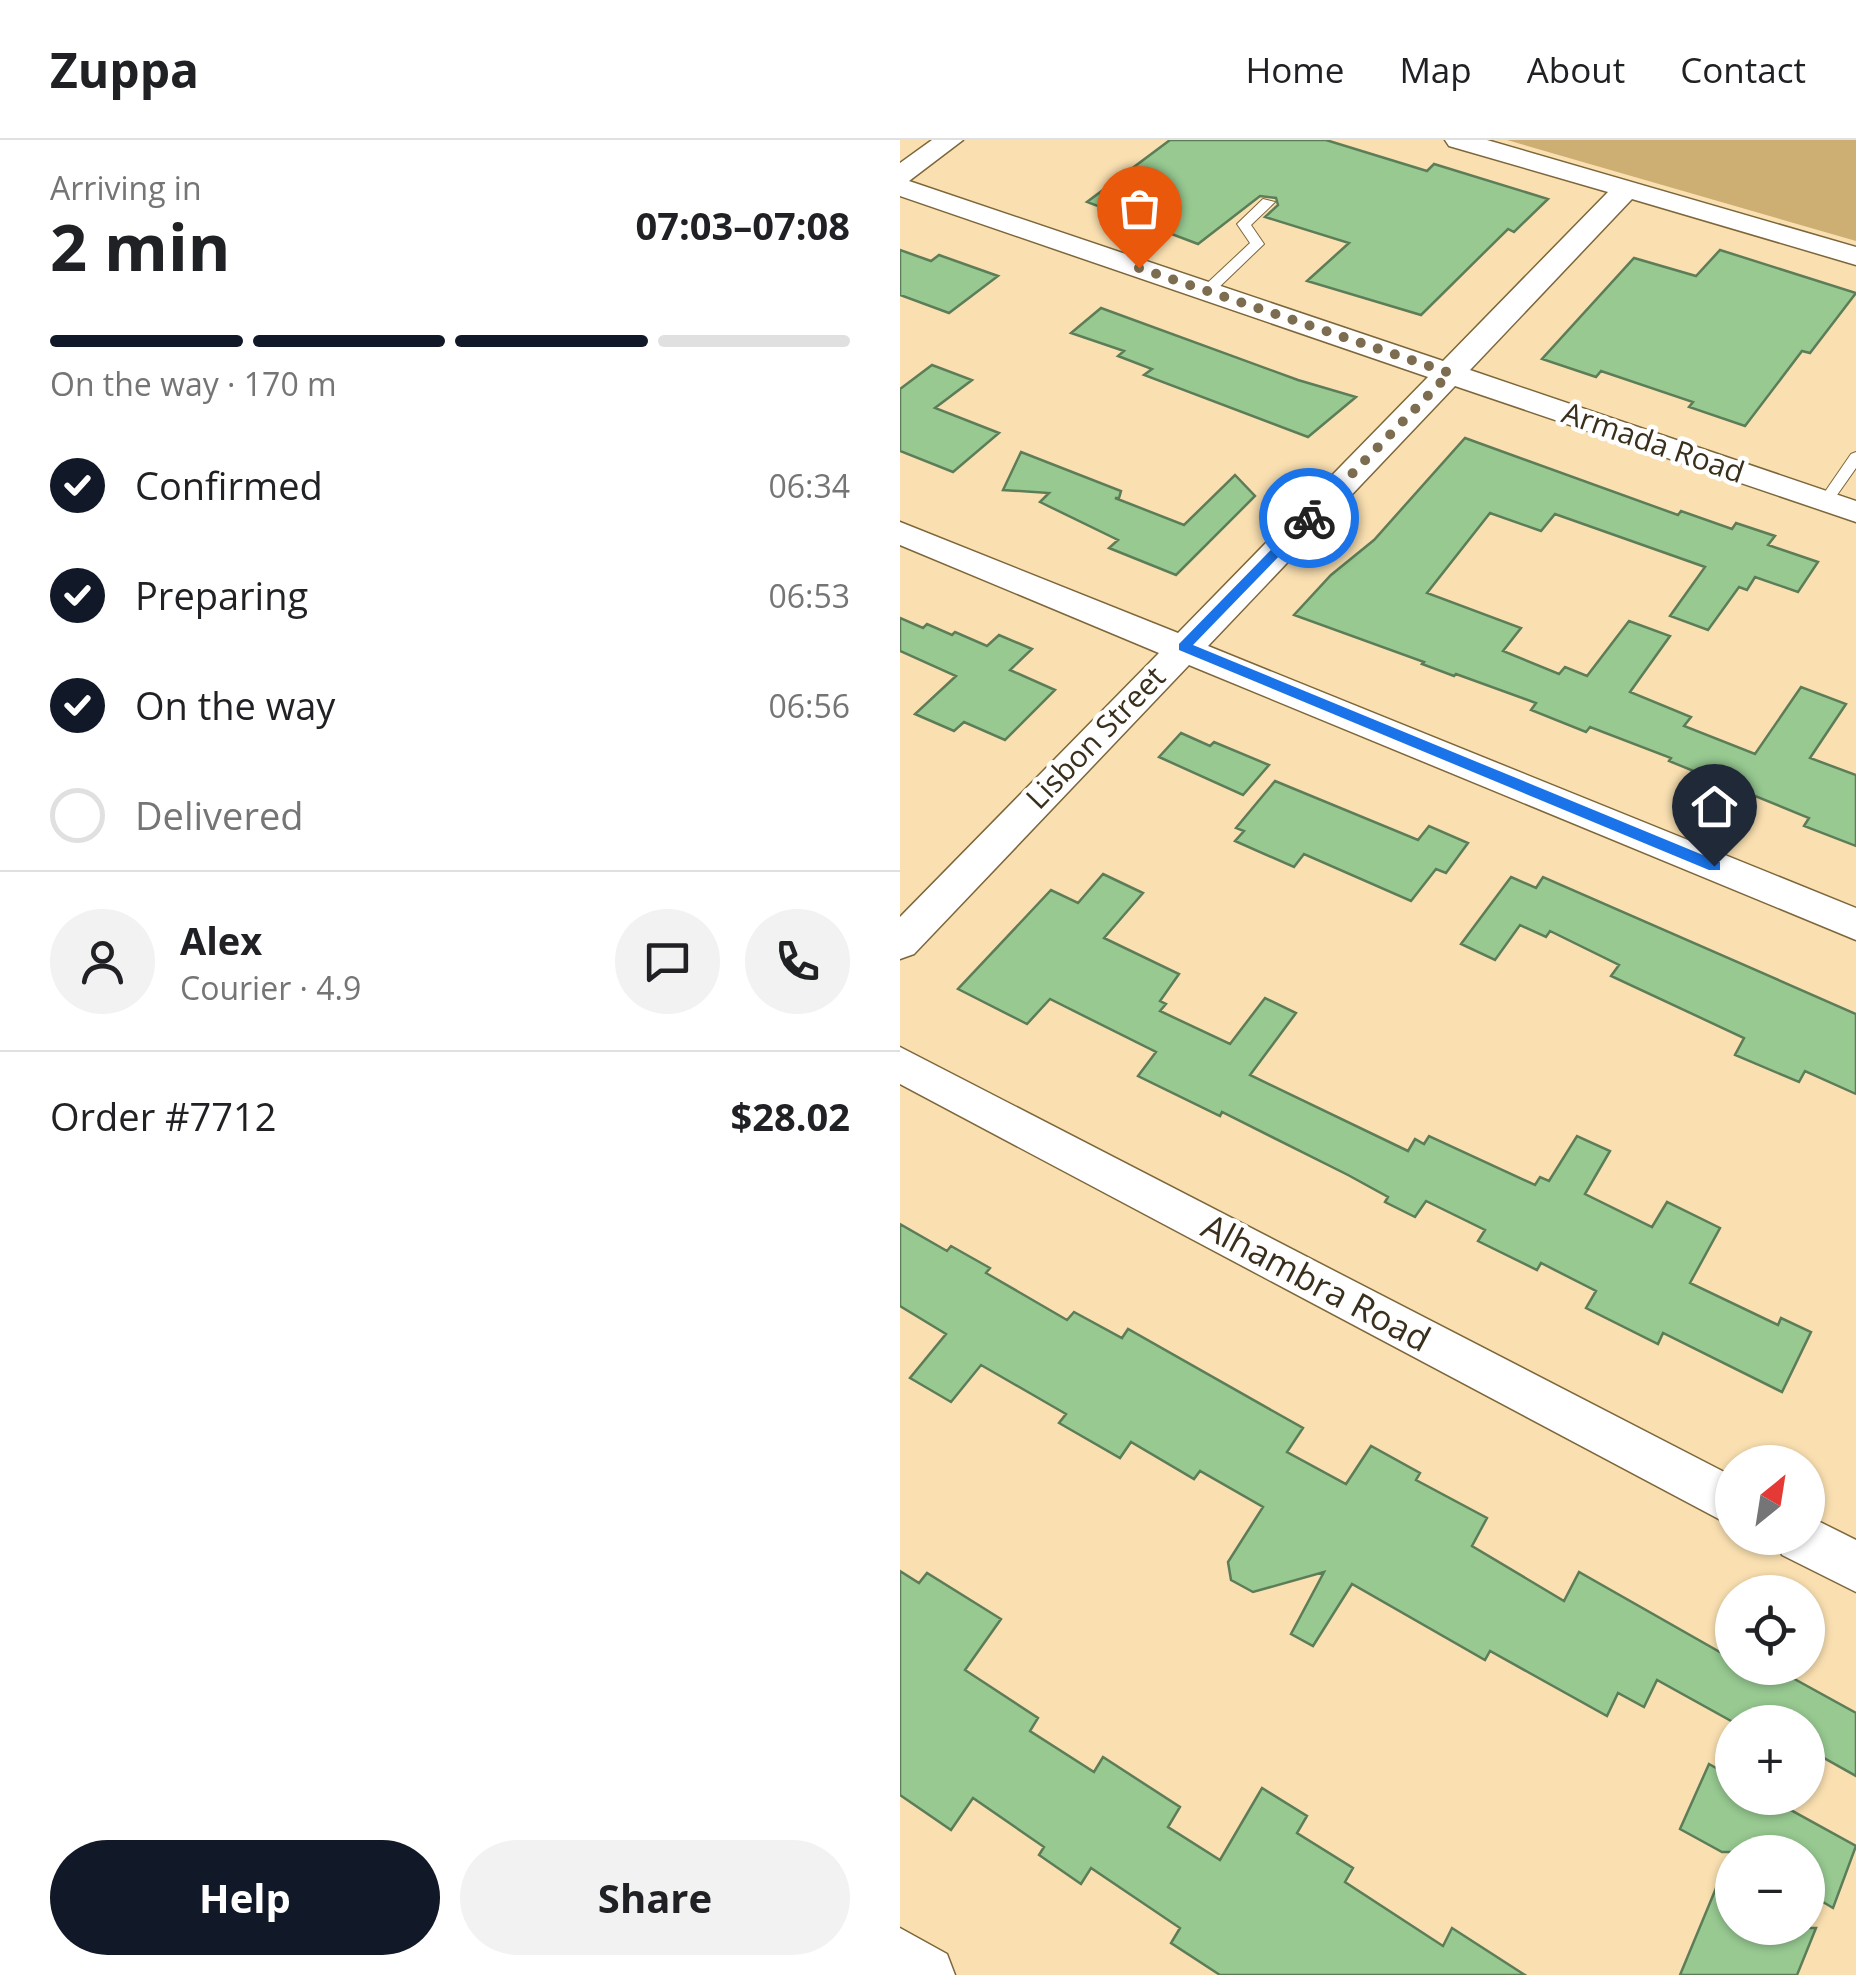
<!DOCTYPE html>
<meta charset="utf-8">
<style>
body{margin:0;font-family:"Open Sans",sans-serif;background:#f2f2f2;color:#202124;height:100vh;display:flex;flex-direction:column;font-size:38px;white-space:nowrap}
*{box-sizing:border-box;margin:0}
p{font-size:32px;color:#757577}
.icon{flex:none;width:55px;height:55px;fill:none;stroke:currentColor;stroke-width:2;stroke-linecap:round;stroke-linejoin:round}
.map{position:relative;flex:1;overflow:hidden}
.side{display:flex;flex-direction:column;background:#fff;width:900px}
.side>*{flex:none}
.needle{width:65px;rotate:30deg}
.controls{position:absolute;left:815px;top:1305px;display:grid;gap:20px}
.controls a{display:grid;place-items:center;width:110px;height:110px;border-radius:50%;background:#fff;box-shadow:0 2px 8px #0004;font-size:50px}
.pin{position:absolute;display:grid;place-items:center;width:85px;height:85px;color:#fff;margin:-102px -42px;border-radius:50% 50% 50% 0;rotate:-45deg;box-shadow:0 0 10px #0007}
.pin .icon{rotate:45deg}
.courier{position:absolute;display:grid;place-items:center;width:100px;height:100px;margin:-50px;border:8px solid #1a73e8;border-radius:50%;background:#fff;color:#222;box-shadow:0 2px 12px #0007}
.overview em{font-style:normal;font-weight:700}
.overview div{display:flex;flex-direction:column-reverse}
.overview{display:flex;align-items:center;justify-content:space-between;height:170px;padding:0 50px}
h1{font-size:65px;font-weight:700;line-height:75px}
.bar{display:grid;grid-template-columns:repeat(4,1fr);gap:15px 10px;align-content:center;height:120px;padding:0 50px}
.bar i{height:12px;border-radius:8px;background:#e0e0e0}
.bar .selected{background:#111827}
.bar p{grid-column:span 4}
.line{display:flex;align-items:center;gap:25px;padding:0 50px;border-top:2px solid #e0e0e0}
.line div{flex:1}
.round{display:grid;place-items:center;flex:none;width:105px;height:105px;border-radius:52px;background:#f2f2f2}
ol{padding:0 50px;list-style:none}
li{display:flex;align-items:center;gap:30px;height:110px}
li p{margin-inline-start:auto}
li .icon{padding:10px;border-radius:50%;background:#111827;color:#fff;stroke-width:4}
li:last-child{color:#757577}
li i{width:55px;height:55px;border:5px solid #e0e0e0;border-radius:50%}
.action{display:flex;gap:20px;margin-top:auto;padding:20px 50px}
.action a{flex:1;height:115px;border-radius:60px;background:#111827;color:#fff;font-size:40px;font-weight:700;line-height:115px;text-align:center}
.action a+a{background:#f2f2f2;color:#202124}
header{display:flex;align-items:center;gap:60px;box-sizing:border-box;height:140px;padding:0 50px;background:#fff;border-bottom:2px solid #e0e0e0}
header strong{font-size:48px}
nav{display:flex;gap:55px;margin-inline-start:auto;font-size:35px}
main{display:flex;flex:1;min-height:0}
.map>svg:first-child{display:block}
.green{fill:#cdae73}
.building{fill:#97c991;stroke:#5c7d58;stroke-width:2.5}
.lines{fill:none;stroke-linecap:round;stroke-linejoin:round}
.service-casing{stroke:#7d663a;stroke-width:2}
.minor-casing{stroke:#7d663a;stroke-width:3}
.service{fill:#fff;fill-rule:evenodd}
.minor{fill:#fff;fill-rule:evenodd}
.route{fill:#1a73e8}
.done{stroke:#7d6d50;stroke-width:10;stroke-dasharray:0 18}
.labels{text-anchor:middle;stroke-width:9;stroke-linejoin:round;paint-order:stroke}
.far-street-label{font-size:30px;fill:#392f1c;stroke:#fff}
.street-label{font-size:35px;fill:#392f1c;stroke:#fff}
</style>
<header>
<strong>Zuppa</strong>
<nav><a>Home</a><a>Map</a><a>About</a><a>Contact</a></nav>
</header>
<main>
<section class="side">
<div class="overview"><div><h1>2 min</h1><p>Arriving in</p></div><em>07:03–07:08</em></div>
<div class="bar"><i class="selected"></i><i class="selected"></i><i class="selected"></i><i></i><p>On the way · 170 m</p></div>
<ol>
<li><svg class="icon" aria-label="check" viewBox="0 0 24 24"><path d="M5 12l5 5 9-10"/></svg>Confirmed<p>06:34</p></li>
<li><svg class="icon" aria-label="check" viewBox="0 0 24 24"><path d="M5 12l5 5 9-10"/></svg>Preparing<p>06:53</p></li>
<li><svg class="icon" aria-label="check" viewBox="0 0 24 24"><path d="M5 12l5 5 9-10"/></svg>On the way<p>06:56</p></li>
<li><i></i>Delivered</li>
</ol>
<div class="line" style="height:180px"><a class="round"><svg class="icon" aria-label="person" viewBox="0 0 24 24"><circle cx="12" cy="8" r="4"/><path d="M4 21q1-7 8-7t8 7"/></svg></a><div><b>Alex</b><p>Courier · 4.9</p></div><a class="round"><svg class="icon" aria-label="chat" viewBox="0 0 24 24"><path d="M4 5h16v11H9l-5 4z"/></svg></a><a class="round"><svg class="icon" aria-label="phone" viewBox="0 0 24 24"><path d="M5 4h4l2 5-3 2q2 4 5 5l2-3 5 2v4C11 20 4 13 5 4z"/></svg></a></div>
<div class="line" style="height:130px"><div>Order #7712</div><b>$28.02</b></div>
<div class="action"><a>Help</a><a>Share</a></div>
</section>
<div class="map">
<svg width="956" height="1835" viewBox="0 0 956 1835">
<rect width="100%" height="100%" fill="#fae0b1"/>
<path class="green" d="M607,0H956V101Z"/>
<path class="building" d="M270,0H426L527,31L534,24L648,59L614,92L608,89L521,175L407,141L449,103L365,77L378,65L376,58L360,56L298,104L187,62Z
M0,110L31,121L39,115L98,136L49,173L0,155Z
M820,110L956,153L910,213L902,211L845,286L789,267L793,262L701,231L696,237L642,219L734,118L796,136Z
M201,168L398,240L456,257L408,297L244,235L252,229L218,216L224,211L171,193Z
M32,225L72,240L35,268L99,293L53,332L0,311V249Z
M565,298L778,375L781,371L832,389L836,383L875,396L868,405L918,422L898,452L855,437L847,450L839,447L808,490L770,476L805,427L655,374L641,391L590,373L527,453L621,488L603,511L659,534L665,527L687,536L729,481L770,496L730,552L791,577L784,586L855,614L901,547L946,564L910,618L956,635V706L904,686L909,678L769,621L771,618L690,587L686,592L631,570L636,563L556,534L554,536L522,524L524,522L394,475L431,435L474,400Z
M121,312L221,351L219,358H215L284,385L335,335L355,356L276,435L209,408L218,400L140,362L149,353L103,350Z
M0,478L23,488L27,484L52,495L55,492L87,506L99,495L132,509L110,530L155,550L105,600L64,582L54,591L15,574L56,536L0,511Z
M281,593L310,606L314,602L369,625L343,655L259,617Z
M375,641L518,700L529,686L568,703L546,733L536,729L511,761L404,714L394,727L335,701L344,691L336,688Z
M203,734L243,753L204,798L279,834L260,861L266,864L260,871L330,904L365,858L396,873L350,935L508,1011L515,999L524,1004L529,996L635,1045L640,1037L649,1041L677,996L710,1011L685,1054L752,1087L767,1062L820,1088L790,1143L878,1185L881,1178L911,1192L882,1252L763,1193L758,1204L686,1168L696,1151L641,1123L637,1130L578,1101L585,1090L526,1061L515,1077L485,1062L488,1057L448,1035L322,972L320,976L238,936L256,912L150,859L127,884L58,849L151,750L178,763Z
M611,737L636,748L643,737L956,874V954L905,931L899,942L835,915L844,898L711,836L719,825L650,791L646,797L620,785L595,820L561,804Z
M0,1084L47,1111L51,1106L90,1128L86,1133L167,1180L174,1172L222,1198L228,1189L403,1288L387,1312L446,1344L471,1306L520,1333L516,1340L587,1378L572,1406L664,1461L679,1432L832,1519V1528H892L889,1536L956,1573V1636L908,1609V1582H833L757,1540L744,1567L718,1553L707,1576L590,1511L585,1520L452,1444L413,1506L391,1494L424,1432L353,1452L331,1440L328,1422L363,1367L300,1331L294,1339L231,1302L220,1318L159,1283L166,1274L81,1225L51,1262L10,1238L46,1194L0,1166Z
M0,1431L19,1443L27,1433L101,1479L65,1530L138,1578L130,1591L194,1632L203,1617L280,1667L268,1687L320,1720L362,1648L407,1676L397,1693L453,1728L445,1742L543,1806L552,1788L625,1835H320L271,1803L280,1788L191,1728L181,1744L139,1715L144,1707L73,1658L51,1690L0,1655Z
M809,1624L832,1637V1658H869L956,1706L933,1768L908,1753V1712H832V1788H916L897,1835H780L831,1712H822L780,1689Z"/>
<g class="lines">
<g class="service-casing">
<path id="service" d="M363,59L375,62L351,85L364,104L312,154H302V148L350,103L337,84Z
M956,312V328L930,365H920V359L951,314Z"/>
</g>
<g class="minor-casing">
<path id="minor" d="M32,0H63L9,41L543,221L708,52L549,6L545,0H587L956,107V125L732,59L570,230L956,361V382L555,246L308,506L956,768V800L289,525L14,814L0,819V777L259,513L0,405V382L278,493L528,237L0,56V23Z
M0,907L832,1336V1386L0,944Z
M908,1376L956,1400V1452L882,1415L875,1398H908Z
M0,1788L47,1814L55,1835H0Z"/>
</g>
<use href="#service" class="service"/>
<use href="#minor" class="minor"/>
</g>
<path class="route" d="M405,375L416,378L293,505L820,722V730H809L279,510V504Z"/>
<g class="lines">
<path class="done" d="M239,128L550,233L409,378"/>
</g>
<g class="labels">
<g class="far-street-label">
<text transform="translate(753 303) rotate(19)" y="10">Armada Road</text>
<text transform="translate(196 598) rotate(-46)" y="10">Lisbon Street</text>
</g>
<g class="street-label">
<text transform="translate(416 1143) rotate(28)" y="12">Alhambra Road</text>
</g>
</g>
</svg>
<div class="controls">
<a><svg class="needle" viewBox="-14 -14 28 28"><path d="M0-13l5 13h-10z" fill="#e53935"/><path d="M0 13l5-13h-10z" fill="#757577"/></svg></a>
<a><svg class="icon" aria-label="locate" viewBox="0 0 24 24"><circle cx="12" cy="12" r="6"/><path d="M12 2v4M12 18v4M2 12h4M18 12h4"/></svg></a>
<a>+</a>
<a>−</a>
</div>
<div class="pin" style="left:239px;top:128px;background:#ea580c"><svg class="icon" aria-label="bag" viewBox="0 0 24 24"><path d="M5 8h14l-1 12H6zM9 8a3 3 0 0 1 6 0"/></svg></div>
<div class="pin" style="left:814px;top:726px;background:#1f2937"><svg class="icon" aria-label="home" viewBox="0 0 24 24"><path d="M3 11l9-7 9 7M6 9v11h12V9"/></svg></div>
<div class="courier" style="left:409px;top:378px"><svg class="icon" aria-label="bike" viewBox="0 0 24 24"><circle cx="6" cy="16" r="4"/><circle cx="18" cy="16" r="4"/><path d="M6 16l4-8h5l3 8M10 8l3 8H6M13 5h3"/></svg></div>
</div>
</main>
